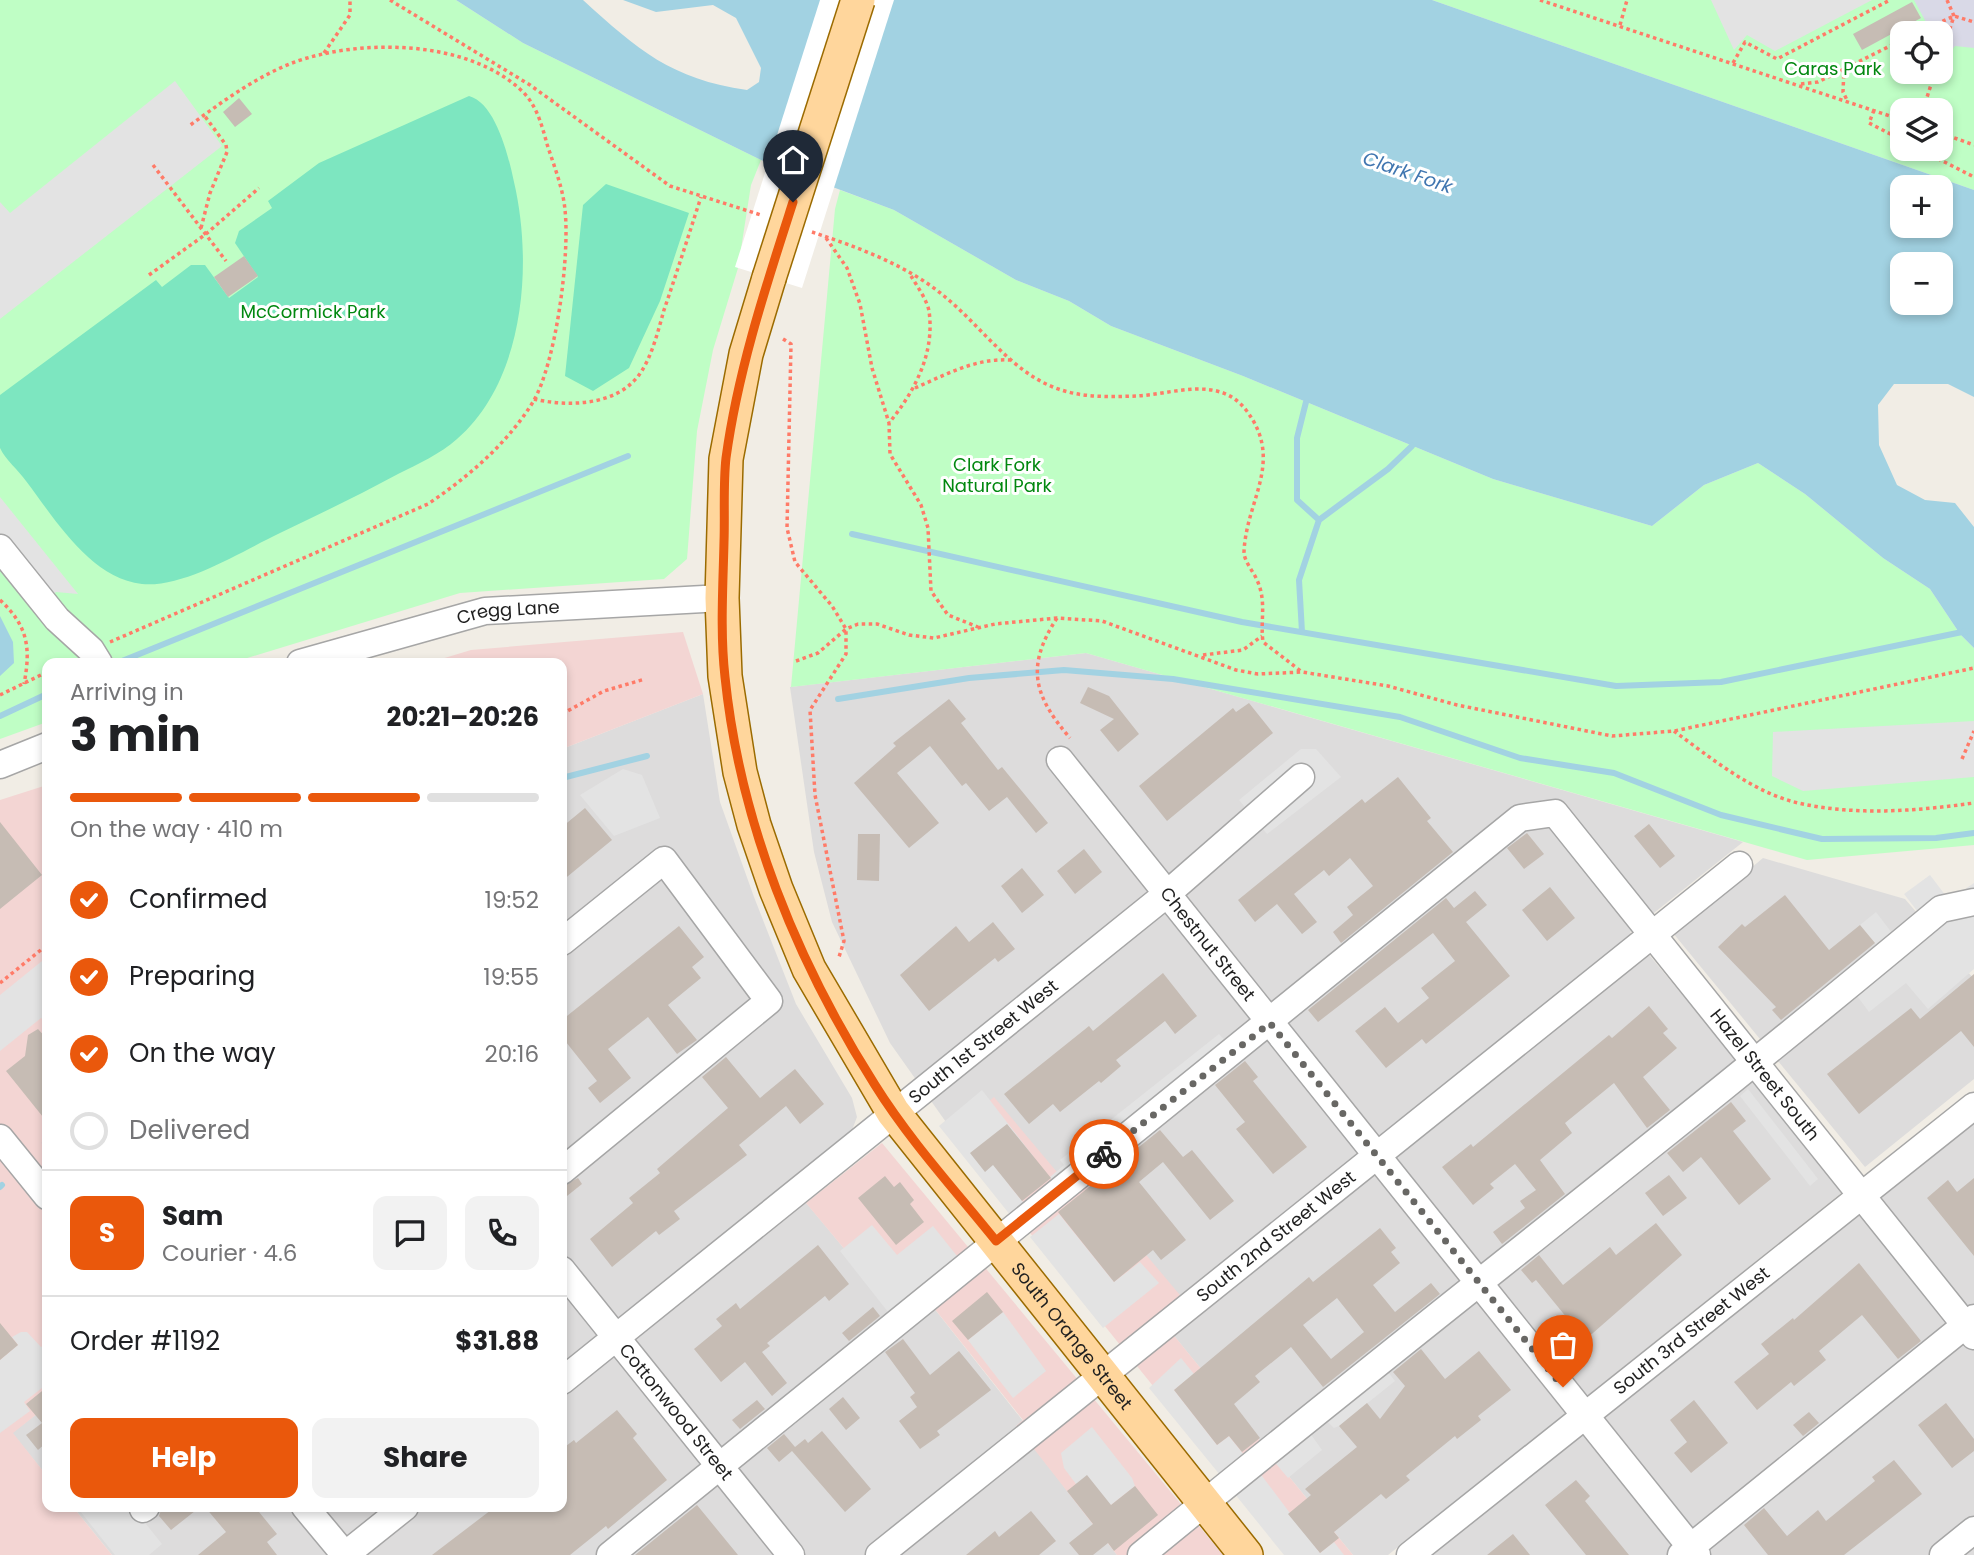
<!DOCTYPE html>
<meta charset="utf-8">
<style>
body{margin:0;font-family:Poppins,sans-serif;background:#f2f2f2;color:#202124;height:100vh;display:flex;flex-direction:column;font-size:26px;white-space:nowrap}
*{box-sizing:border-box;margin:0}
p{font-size:23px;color:#757577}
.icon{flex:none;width:38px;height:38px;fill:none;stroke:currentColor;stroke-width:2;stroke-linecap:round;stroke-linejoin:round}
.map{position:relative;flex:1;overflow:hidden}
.details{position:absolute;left:42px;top:658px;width:525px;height:854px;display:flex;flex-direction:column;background:#fff;border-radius:14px;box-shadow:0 4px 10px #0003}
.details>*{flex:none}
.tools{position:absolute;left:1890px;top:21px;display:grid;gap:14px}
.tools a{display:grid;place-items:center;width:63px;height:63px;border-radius:14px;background:#fff;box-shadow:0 4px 10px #0003;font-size:35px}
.pin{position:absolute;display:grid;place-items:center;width:60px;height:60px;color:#fff;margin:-72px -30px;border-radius:50% 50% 50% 0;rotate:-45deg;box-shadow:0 0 7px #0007}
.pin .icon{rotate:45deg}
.courier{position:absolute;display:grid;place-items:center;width:70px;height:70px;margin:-35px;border:5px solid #ea580c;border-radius:50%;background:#fff;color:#222;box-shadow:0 2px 9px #0007}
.overview em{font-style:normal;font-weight:700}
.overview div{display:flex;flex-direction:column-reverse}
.overview{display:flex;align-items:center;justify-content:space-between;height:119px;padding:0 28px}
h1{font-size:46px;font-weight:700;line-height:52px}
.bar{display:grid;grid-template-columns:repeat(4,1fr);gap:10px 7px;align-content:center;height:84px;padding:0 28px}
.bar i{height:9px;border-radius:5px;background:#e0e0e0}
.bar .on{background:#ea580c}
.bar p{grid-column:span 4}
.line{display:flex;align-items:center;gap:18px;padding:0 28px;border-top:2px solid #e0e0e0}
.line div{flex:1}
.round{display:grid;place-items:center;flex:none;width:74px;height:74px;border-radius:14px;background:#f2f2f2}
ol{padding:0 28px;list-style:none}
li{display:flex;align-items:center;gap:21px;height:77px}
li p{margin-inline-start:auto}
li .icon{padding:7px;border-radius:50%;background:#ea580c;color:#fff;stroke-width:4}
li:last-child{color:#757577}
li i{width:38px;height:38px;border:4px solid #e0e0e0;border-radius:50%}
.cta{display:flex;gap:14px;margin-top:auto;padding:14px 28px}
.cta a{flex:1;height:80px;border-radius:14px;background:#ea580c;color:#fff;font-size:28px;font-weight:700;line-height:80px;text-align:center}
.cta a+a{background:#f2f2f2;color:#202124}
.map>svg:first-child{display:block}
.residential{fill:#dddcdc}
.commercial{fill:#f3d5d3}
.park{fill:#bffec5;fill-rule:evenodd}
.pitch{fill:#7de6c0}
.parking{fill:#e3e3e3}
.plaza{fill:#d9d9e7}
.water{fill:#a2d2e2;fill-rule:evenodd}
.pier{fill:#fff}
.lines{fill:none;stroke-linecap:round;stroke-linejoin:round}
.stream{stroke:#a2d2e2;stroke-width:6}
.building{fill:#c6bcb4;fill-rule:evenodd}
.minor-casing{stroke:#a6a6a6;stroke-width:29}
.major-casing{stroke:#9b6b00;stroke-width:36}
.path{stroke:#ff7b68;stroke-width:3.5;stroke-dasharray:3.5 3.5;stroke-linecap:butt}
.minor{stroke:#fff;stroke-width:26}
.major{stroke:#ffd69c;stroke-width:33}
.major-bridge-casing{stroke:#9b6b00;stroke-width:36;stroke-linecap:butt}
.major-bridge{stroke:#ffd69c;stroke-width:33}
.done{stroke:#686764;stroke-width:7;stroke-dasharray:0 12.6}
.route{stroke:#ea580c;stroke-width:9}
.labels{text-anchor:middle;stroke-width:6;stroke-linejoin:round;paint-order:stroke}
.park-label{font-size:18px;fill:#028810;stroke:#fff}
.street-label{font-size:18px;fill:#1f1f1f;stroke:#fff}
.water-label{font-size:19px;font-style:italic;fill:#4076b0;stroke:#fff}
</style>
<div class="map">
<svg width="1974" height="1555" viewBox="0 0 1974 1555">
<rect width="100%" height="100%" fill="#f1ede5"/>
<path class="residential" d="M1086,653L1743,842L1630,932L1845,1190L1388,1555H1353L1166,1326L1067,1184L953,1132L890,1043L832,922L814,852L790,687Z
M703,694L720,802L754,897L796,1004L852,1098L857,1117L852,1130L788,1181L901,1317L926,1298L1023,1421L1017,1426L1117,1555H112L73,1507H562V749Z
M1763,858L1905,899L1974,979V1079L1865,1167L1673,933Z
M1974,1106V1555H1410Z
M47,1406V1476L12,1433Z"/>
<path class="commercial" d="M683,632L703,694L562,749V663H428L471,650Z
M47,785V1406L13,1433L47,1476V1507H73L112,1555H0V800Z
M994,1097L1067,1184L1079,1175L1190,1307L1167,1327L1353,1555H1289L960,1146L953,1132Z
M882,1143L1223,1555H1117L1016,1426L1023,1420L926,1298L902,1318L806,1203Z"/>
<path class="park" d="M0,0H456L523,43L761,160L751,185L738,268L713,350L697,431L687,559L664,579L460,593L231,663H47V722L0,739Z
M1432,0H1974V190ZM1902,33H1941V72H1902ZM1902,110H1941V149H1902Z
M840,190L894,210L1016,280L1069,301L1111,326L1243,376L1493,479L1652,526L1704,485L1758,463L1805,494L1883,558L1930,589L1960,634L1974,648V845L1807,860L1086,653L791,687L835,209Z"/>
<path class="pitch" d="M469,96C496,103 509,158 514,182C533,263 525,380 457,439C440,454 418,464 398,474C359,495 320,514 280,533C242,551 184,588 142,584C90,578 55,519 26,481C19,471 5,459 0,448C0,434 0,409 0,395L156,280L162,287L191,265H205L229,298L258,277L235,243L239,231L272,208L268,201L319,163Z
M606,184L689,213L660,301L629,368L593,391L565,376L583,205Z"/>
<path class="parking" d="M1711,0H1872L1775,51L1747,35L1734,50Z
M175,81L222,146L0,319V202L10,213Z
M0,497L78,594L56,592L52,596L0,560Z
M1974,721V777L1803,791L1772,776L1773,732Z
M1301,749H1316L1341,777L1267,834L1239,800Z
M623,769L642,775L660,818L614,836L580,795Z
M1930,875L1949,900L1974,883V969L1928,1009L1906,983L1869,1012L1855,993L1877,946L1860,925L1876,912L1895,937L1921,916L1904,894Z
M47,957V1022L41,1018L0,1051V995Z
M1219,1034L1230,1046L1056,1185L1050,1177L1064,1165L1060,1160Z
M1748,1089L1818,1179L1810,1186L1740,1096Z
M982,1090L1033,1156L1009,1185L1028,1208L1015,1221L939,1126Z
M1059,1214L1114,1282L1140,1262L1159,1283L1103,1328L1030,1237Z
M872,1225L897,1255L933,1226L961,1261L892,1317L840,1251Z
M1003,1312L1046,1371L1013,1398L968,1340Z
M21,1332H27L41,1347L47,1343V1384L24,1402L30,1411L0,1433V1360L18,1345L12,1337Z
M1181,1358L1194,1374L1174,1390L1217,1445L1229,1436L1244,1455L1220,1475L1149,1388Z
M1384,1367L1395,1381L1339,1426L1334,1428L1322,1416Z
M1092,1427L1132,1478L1135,1486L1111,1505L1076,1484L1064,1468L1061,1453Z
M1307,1429L1322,1450L1288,1478L1272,1459Z
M1256,1468L1320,1553L1334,1542L1344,1555H1284L1230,1488Z
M85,1507H157L142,1519L162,1544L149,1555H115L80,1511Z"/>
<path class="plaza" d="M1914,0H1974V48L1955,46L1947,56L1941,54V33H1932Z"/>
<path class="water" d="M456,0H583C638,50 671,79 747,90L759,82L761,68L736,18L713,5L656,12L623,0H1432L1974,190V397L1948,384H1894L1878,405L1879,445L1897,485L1925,500L1955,503L1974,527V648L1960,634L1930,589L1883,558L1805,494L1758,463L1704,485L1652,526L1493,479L1243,376L1111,326L1069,301L1016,280L894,210L761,160L523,43ZM1902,187H1941V226H1902ZM1902,264H1941V303H1902Z
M0,616L13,642L14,663L0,676Z"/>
<path class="pier" d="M820,0H894L802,288L735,267Z"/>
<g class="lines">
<path class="stream" d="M1306,402L1297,438V500L1319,520
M852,534L1242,622L1616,686L1721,682L1967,631
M1302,632L1299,580L1319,520L1388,469L1412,446
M122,661L628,456
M838,699L969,678L1064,670L1173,679L1400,717L1520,758L1614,773L1721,815L1822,839L1936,838L1974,833
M0,716L47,694
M562,778L647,756
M45,1143L47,1141
M0,1187L2,1185"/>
</g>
<path class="building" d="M1912,2L1921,18L1862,50L1853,34Z
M239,98L252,114L235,127L223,112Z
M244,256L258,276L228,297L214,277Z
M1088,687L1109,696L1139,734L1118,752L1100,730L1114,719L1080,703Z
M949,699L966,719L961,723L998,770L1002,767L1048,823L1036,833L1007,797L989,811L966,783L962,786L930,746L897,773L939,823L909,848L854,783L896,746L893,743Z
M1249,703L1273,733L1167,821L1139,786L1233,708L1236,712Z
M1398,777L1431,818L1427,821L1453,852L1341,943L1333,932L1353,915L1347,907L1373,886L1350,858L1329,876L1324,870L1294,894L1317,922L1302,934L1277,904L1255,922L1238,900L1362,799L1365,803Z
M585,808L612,840L562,881V827Z
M0,822L42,875L0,909Z
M1649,824L1675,856L1660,868L1634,836Z
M1527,833L1544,854L1524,869L1507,848Z
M858,834H880L879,881L857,880Z
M1084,849L1102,872L1075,894L1057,871Z
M1022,868L1044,895L1022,913L1001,886Z
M1550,887L1575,918L1547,941L1522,910Z
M1475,891L1487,905L1466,922L1510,976L1426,1044L1422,1039L1386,1068L1355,1031L1385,1007L1398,1023L1429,998L1421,988L1455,961L1433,933L1318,1022L1308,1010L1446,898L1454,908Z
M1785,895L1829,950L1860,925L1875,943L1781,1020L1772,1010L1776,1007L1718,947L1742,924L1745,927Z
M993,922L1015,949L998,962L995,958L929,1011L900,975L956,926L969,942Z
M679,926L704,957L692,967L701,978L668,1005L697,1040L677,1054L648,1017L608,1049L631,1078L600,1103L588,1088L597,1081L562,1037V1020Z
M1163,973L1197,1016L1175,1034L1165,1021L1116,1060L1121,1066L1101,1083L1099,1081L1060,1112L1053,1104L1029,1124L1004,1094L1089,1026L1093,1031Z
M1974,974V1047L1961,1031L1859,1114L1827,1074L1911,1008L1920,1019Z
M1649,1006L1668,1029L1663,1033L1677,1048L1643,1077L1670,1110L1647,1128L1614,1083L1565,1123L1572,1133L1540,1160L1565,1194L1502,1244L1493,1232L1525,1208L1520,1201L1536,1190L1515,1164L1490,1184L1494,1188L1473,1205L1442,1167L1471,1144L1473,1147L1609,1035L1612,1038Z
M38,1029L47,1039V1122L6,1071L25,1056L28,1035Z
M726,1057L760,1098L795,1069L824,1104L800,1124L786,1106L739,1145L747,1155L674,1211L680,1219L659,1235L656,1231L612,1267L590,1239L633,1203L629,1198L660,1173L657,1169L728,1108L702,1077Z
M1245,1061L1258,1077L1253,1081L1307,1147L1273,1174L1236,1129L1245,1122L1215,1085Z
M1731,1102L1746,1121L1733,1131L1771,1179L1739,1205L1701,1157L1683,1172L1667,1153Z
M1007,1124L1051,1178L1022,1201L993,1165L985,1172L970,1153Z
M1160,1130L1183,1157L1192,1150L1234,1201L1210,1220L1163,1162L1139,1182L1186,1240L1161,1260L1153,1250L1114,1282L1058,1212Z
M1669,1175L1687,1198L1663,1216L1645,1193Z
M885,1176L894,1187L900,1182L914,1200L910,1204L924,1222L896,1245L858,1198Z
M578,1178L582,1184L562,1200V1186Z
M1974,1178V1256L1927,1198L1948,1180L1957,1192Z
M1656,1223L1682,1255L1585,1340L1536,1280L1532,1283L1521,1270L1539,1255L1563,1285L1610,1247L1616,1255Z
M1380,1228L1396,1248L1391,1252L1400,1263L1373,1285L1395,1312L1431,1283L1440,1294L1323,1387L1291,1347L1255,1376L1260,1382L1234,1404L1260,1438L1242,1452L1229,1436L1217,1445L1174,1390L1309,1277L1313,1282ZM1337,1298L1364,1332L1331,1359L1303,1325Z
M818,1245L849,1284L829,1301L825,1296L767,1343L770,1346L762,1352L787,1383L772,1396L745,1362L721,1382L694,1349L722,1326L716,1319L736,1303L740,1309Z
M1859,1263L1921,1341L1898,1359L1862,1315L1819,1351L1826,1360L1794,1386L1791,1382L1757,1410L1734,1382L1769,1354L1761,1344L1793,1318L1794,1320Z
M987,1292L1003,1312L968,1340L952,1321Z
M873,1307L880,1316L849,1341L842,1333Z
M0,1323L18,1345L0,1360Z
M903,1339L930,1375L959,1351L991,1390L937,1431L940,1435L920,1449L899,1421L917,1407L910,1397L915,1393L885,1352Z
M1421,1349L1445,1379L1479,1351L1511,1390L1478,1416L1481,1420L1457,1439L1455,1436L1406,1476L1410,1480L1386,1499L1381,1494L1334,1532L1339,1538L1320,1553L1288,1514L1311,1495L1305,1489L1357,1447L1339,1426L1367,1403L1380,1419L1405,1386L1393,1372Z
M47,1387V1442L38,1450L26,1435L42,1423L26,1404Z
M843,1397L860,1418L846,1430L829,1409Z
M757,1400L765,1409L740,1429L732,1420Z
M1694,1400L1728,1443L1691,1473L1674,1453L1687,1442L1670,1420Z
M1946,1403L1974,1439V1451L1952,1468L1918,1425Z
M617,1410L637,1434L633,1438L667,1480L608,1529L606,1526L570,1555H432L495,1507H562V1449L574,1440L576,1443Z
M1809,1412L1819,1423L1803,1436L1793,1425Z
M822,1431L871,1489L845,1512L792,1451L779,1462L767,1448L784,1434L795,1447L805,1439L808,1443Z
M1894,1460L1922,1494L1844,1555H1768L1744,1525L1764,1508L1787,1536L1818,1510L1826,1521L1875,1481L1872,1477Z
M1087,1475L1111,1505L1135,1486L1158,1515L1114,1551L1108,1543L1093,1555H1079L1069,1543L1093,1524L1067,1491Z
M1576,1480L1590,1496L1585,1501L1629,1555H1586L1545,1505Z
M697,1505L738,1555H635Z
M162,1507H200L171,1530L159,1516Z
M205,1507H255L277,1534L267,1542L277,1555H198L226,1532Z
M1031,1511L1056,1541L1039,1555H966L995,1531L999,1537Z
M1513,1534L1530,1555H1487Z"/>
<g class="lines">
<g class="minor-casing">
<g id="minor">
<path d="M0,548L57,619L91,650L99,663"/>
<path id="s1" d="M300,663L485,611L722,598"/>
<path id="s2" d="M1060,760L1697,1555"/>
<path d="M0,765L47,746"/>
<path d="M562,942L664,860L769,1001L562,1171"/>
<path d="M0,1138L47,1196"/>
<path id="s3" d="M562,1270L791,1555"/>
<path id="s4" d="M562,1381L1168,893L1301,777"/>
<path d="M305,1507L345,1555"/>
<path d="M143,1509L146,1507"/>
<path d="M345,1555L405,1507"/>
<path id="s5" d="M610,1555L1520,818L1555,813L1974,1336"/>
<path id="s6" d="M879,1555L1739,865"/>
<path d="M1141,1555C1406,1337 1678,1129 1941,909L1974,902"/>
<path id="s7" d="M1410,1555L1974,1106"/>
<path d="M1681,1555L1974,1318"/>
<path d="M1943,1555L1974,1530"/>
</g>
</g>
<g class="major-casing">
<g id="major">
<path id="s8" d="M769,278L746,354L726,459L722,598L725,676L740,772L754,825L776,889L809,969L893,1112L1246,1555"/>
</g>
</g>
<path class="path" d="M390,0L530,85L670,186L761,215
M1540,0L1902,120
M1620,25L1627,0
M1917,33L1954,16L1974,22
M324,53L350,15V0
M1941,56L1954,16L1947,0
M1733,63L1745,42L1777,59L1890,0
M1844,68L1843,92L1847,100
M1801,84L1818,82L1902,40
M1874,110L1869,123L1902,140
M1923,110L1935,72
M1941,133L1974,145
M1919,149L1974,177
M153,165L226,261
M201,228L210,193L227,152L226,145L204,115
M812,232C857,247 907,265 944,296C980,325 1010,370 1053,387C1080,398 1108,397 1137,396C1173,394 1219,375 1246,410C1285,461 1246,500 1244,552C1244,561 1253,571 1257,580C1267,602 1260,620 1263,642L1302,672
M826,238L847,268L860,304L872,368L889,423
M149,275L206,234L259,188
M911,276C917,286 927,300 929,311C935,353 915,391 889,423L890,454L921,505L928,528L931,591L948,615L978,627
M783,339L791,344L787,528L795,562L832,606L846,629V654L810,710L815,795L844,941L839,957
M915,388C945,375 975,358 1010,360
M534,399C567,407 616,406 639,375C652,357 658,331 664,310C677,272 689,234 701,197
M0,600C28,626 31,648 24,684
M1057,618C1025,667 1034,696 1070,738
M110,642L428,504C468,477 507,444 533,402C556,363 570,256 565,210C563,188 554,166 547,144C542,126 537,106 523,92C469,39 359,38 292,63C254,78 222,102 189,126
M1203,655L1243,650L1262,636
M796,661L818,653L846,629L858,624H877L909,635L934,638L995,624L1057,618L1102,621L1236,670L1258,674L1302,672L1388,686L1457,705L1612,736L1674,731L1974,668
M0,695L47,672
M562,714L604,691L645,679
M1674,731C1711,758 1752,792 1798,803C1856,816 1916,811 1974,803
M1962,759L1974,731
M0,983L47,945"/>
<use href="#minor" class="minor"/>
<use href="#major" class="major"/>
<g class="major-bridge-casing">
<path id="major-bridge" d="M769,278L858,0"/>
</g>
<use href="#major-bridge" class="major-bridge"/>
</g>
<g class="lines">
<path class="done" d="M1104,1154L1270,1023L1563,1387"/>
<path class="route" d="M793,202C766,286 738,370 726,458C723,485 725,514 724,542C723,586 720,633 725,677C740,823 797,962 875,1085C910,1141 955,1190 996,1241L1104,1154"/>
</g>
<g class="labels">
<g class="park-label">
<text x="1833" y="75">Caras Park</text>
<text x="313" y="318">McCormick Park</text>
<text x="997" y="471">Clark Fork<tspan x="997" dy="21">Natural Park</tspan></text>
</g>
<g class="street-label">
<text dy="6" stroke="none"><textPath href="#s1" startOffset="215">Cregg Lane</textPath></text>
<text dy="6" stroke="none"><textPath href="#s2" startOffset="236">Chestnut Street</textPath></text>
<text dy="6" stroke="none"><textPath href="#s4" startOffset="541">South 1st Street West</textPath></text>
<text dy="6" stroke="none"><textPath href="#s5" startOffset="1542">Hazel Street South</textPath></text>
<text dy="6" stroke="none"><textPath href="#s6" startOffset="509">South 2nd Street West</textPath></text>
<text dy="6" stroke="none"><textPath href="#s7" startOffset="360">South 3rd Street West</textPath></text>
<text dy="6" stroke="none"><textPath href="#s8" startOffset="1162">South Orange Street</textPath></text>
<text dy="6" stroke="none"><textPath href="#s3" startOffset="182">Cottonwood Street</textPath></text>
</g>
<g class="water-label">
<text transform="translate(1408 172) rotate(19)" y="7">Clark Fork</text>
</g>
</g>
</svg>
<div class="tools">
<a><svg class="icon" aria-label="locate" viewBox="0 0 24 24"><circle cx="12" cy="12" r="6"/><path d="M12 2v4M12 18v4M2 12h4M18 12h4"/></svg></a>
<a><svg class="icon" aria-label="layers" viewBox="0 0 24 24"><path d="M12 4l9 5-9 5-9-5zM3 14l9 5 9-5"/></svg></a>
<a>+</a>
<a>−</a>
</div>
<div class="pin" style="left:1563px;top:1387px;background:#ea580c"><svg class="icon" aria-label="bag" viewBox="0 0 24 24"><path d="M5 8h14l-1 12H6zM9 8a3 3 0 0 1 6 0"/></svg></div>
<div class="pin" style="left:793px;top:202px;background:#1f2937"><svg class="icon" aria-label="home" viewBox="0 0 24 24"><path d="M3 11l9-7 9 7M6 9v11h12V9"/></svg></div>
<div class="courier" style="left:1104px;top:1154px"><svg class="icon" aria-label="bike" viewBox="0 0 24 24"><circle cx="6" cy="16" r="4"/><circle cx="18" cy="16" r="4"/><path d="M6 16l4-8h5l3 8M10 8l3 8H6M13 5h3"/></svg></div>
<section class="details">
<div class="overview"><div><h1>3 min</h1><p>Arriving in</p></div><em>20:21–20:26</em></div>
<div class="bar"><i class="on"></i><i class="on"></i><i class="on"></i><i></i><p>On the way · 410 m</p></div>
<ol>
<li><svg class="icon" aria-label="check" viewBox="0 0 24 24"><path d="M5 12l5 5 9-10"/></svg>Confirmed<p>19:52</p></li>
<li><svg class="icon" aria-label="check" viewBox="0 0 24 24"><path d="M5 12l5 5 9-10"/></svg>Preparing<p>19:55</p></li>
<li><svg class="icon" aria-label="check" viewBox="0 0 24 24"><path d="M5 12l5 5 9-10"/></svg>On the way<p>20:16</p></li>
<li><i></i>Delivered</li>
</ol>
<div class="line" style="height:126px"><b class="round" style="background:#ea580c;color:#fff">S</b><div><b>Sam</b><p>Courier · 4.6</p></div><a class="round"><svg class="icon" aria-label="chat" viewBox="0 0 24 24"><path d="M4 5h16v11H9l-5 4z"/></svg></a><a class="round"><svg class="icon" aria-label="phone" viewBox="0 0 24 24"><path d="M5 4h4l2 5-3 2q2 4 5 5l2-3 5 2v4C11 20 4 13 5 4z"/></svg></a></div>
<div class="line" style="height:91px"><div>Order #1192</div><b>$31.88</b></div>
<div class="cta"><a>Help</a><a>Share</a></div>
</section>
</div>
